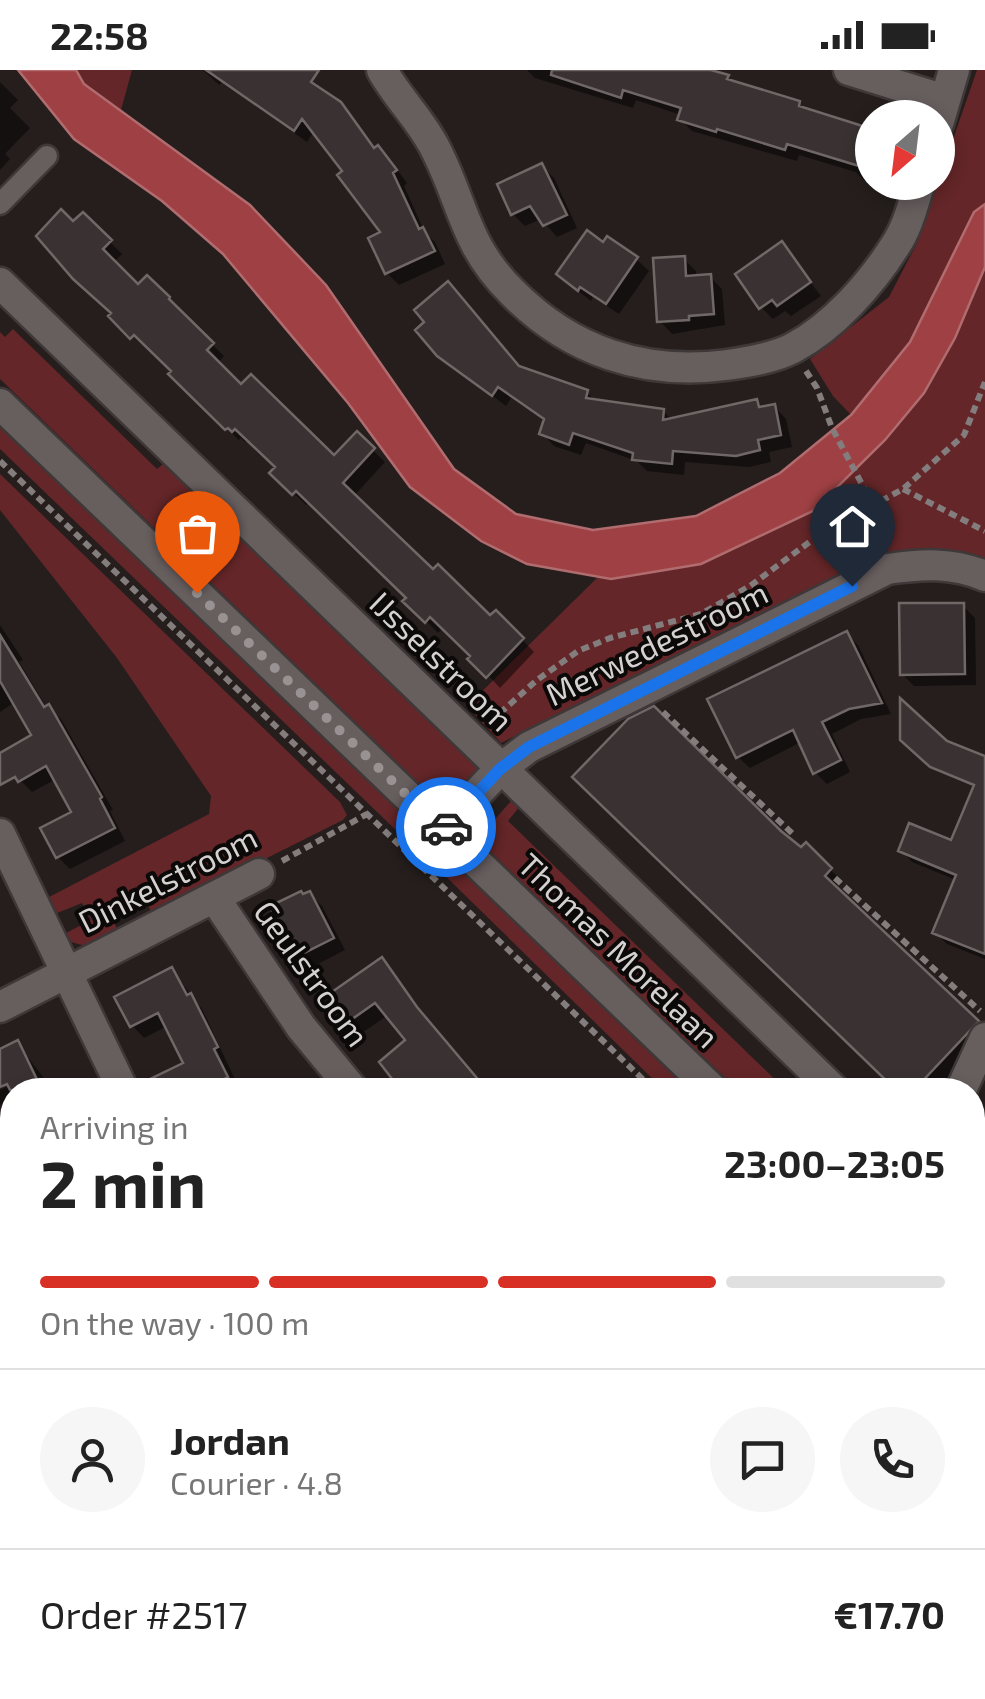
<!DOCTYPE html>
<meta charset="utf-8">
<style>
body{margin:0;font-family:"Exo 2",sans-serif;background:#f6f6f6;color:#222;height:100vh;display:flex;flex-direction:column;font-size:38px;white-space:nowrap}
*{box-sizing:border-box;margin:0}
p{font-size:32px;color:#767676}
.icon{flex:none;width:55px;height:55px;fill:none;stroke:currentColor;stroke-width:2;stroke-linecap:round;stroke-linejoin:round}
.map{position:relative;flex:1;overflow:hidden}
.details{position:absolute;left:0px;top:1008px;width:985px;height:622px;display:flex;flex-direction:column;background:#fff;border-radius:40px 40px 0 0;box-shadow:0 5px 15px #0003}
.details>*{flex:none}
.needle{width:65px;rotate:208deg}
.controls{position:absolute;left:855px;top:30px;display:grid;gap:20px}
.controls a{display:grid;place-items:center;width:100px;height:100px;border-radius:50%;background:#fff;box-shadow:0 5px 15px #0003;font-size:50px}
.pin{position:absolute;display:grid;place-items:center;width:85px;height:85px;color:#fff;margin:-102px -42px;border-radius:50% 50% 50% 0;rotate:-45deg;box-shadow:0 0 10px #0007}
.pin .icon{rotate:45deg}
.courier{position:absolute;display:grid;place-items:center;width:100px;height:100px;margin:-50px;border:8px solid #1a73e8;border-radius:50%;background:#fff;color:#222;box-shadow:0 2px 12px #0007}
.head em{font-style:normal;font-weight:700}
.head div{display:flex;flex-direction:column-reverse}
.head{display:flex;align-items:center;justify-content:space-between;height:170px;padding:0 40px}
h1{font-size:65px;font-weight:700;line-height:75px}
.bar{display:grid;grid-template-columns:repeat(4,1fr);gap:15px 10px;align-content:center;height:120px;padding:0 40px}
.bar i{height:12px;border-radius:8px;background:#e0e0e0}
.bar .active{background:#d93025}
.bar p{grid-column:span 4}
.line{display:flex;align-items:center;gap:25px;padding:0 40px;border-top:2px solid #e0e0e0}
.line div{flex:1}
.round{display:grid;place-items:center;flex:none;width:105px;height:105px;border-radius:52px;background:#f6f6f6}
.status{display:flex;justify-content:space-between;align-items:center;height:70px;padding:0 50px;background:#fff;direction:ltr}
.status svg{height:28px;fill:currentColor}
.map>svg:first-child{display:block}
.green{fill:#642628}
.water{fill:#9f4144;stroke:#b06c6e;stroke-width:2.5}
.shadow{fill:#0007}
.building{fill:#3a3232;stroke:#706867;stroke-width:2.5}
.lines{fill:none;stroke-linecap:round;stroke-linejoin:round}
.service-casing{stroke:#3e3838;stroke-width:25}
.minor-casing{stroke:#3e3838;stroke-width:35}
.tertiary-casing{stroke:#3e3838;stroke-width:35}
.path{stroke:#837d7d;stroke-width:6;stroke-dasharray:8 5;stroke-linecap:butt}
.service{stroke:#675e5e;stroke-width:20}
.minor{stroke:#675e5e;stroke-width:30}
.tertiary{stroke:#675e5e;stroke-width:30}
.done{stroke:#989292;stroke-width:10;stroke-dasharray:0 18}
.route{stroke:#1a73e8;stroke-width:12}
.labels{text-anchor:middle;stroke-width:8;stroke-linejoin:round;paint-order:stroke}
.street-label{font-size:32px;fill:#d6d1d1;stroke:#0c0909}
</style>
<div class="status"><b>22:58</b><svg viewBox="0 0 49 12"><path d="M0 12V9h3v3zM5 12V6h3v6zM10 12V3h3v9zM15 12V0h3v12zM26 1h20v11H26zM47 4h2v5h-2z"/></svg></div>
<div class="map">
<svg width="985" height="1629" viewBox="0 0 985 1629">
<rect width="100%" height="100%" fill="#251e1d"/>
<path class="green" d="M76,0H132L121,40L84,14Z
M977,0H985V494L947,481L903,480L833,508L501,673L467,636L599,506L611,509L701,494L813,441L851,345L833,326L810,289L889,227L917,173Z
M13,259L157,399L164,393L480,696L442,736L0,309V262L5,267Z
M0,355L413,753L401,765L0,379Z
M0,404L340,732L347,745L343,750L153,845L144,828L111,844L119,864L89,877L71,872L66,863L91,850L82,833L57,843L49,827L209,744L211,726L117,588L0,440Z
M513,729L520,736L508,751L786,1020H738L477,769Z
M440,781H441L688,1020H664L433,794Z
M973,1204L985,1216V1258L973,1245Z"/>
<path class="water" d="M18,0H76L84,14L250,135L326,215L454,399L516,444L593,460L696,446L780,403L851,345L910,272L974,142L985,134V197L955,268L924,323L885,370L813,441L701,494L611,509L527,494L481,471L410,417L348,333L223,184L162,131L74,69Z"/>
<path class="shadow" d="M203,0H297L339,34L376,79L390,90L407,113L404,116L425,163L435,172L445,194L399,215L387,203L384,163L346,102L314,61L307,72L250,31L226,8L219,15Z
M527,0H676L859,58L860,53L872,57V112H898L895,121L866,112L856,102L799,85L797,91L692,61L680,49L681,45L636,30L633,38L535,8Z
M0,12L18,30L10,38L30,58L5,84L10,89L0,100Z
M542,96L554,108L577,158L557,167L541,149L525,156L513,144Z
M83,145L122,184L113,193L138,218L179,242L224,286L217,294L241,318L334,389L357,365L385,392L354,426L433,502L490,548L496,543L534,582L500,618L444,557L438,563L406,531L409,528L309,432L306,435L273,403L278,398L249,369L245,372L241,368L239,370L183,316L174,301L123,258L73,155Z
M781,174L821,226L791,246L785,241L773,249L761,237Z
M604,175L636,189L649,201L619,244L593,227L591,231L572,216Z
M684,189L696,201V208L710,207L722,219L725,255L672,264L660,251Z
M439,285L521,300L587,323L597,332L663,341L673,351L756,332L763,338L774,336L786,349L792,377L769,382L771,392L749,397L685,392L684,405L647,401L637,391L586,373L581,385L554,376L542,363L546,352L511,328L506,336Z
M963,536L975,548L976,615L914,616L902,604Z
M0,555L23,590L19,592L47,638L61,649L113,740L110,741L125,771L70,799L58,787L74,743L54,710L32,722L20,710L34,666L15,632L0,642Z
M847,564L858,575L891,644L861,649L832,664L850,702L827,714L815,702L801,672L750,698L738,687Z
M985,719V889L947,874L935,862L956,810L912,792L901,780L953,773Z
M806,776L842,811L835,818L985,960V967L936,1020H899L801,781Z
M310,824L322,836L345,880L310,898L298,885L303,827Z
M382,890L429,953L425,1020H405L409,970L388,945L362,963L332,925Z
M172,900L202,939L240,1020H164L187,994L167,956L144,968L132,955Z
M17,973L53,1020H12V1030L0,1035V1020L15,1013L0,1014V982Z
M12,1073V1110L0,1084V1080Z
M985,1073V1103L972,1091V1086Z
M0,1277L12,1304V1312L8,1314L12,1325V1463L0,1443V1395L9,1391L0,1372Z
M972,1434L985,1446V1588L982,1584L984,1582L972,1570Z
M81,1618H155L160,1629H86Z
M313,1618H365L374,1629H321Z
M624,1618H690L699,1629H635Z
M809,1618H894L905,1629H820Z"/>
<path class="building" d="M206,0H319L311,12L341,32L374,78L378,75L397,100L393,103L419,159L423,157L435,181L385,204L368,168L380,162L337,105L342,101L302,49L294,61Z
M552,0H711L729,5L727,9L800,31L799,36L872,59V100L787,74L785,80L717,59L716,62L677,50L681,38L623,20L621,28L551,5Z
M542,93L567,145L543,156L530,136L511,145L497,114Z
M61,139L73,151L83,142L112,170L103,179L138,214L147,205L170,227L169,229L214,273L207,280L241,314L251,304L334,385L357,361L375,378L343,413L433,499L438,494L490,545L496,540L524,568L486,608L467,589L470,586L430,547L425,553L402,531L406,528L296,421L292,425L269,403L275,397L235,359L232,362L228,358L225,360L168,304L171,301L134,265L130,269L108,246L111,243L73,209L36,166Z
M587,160L603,172L607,166L638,187L606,234L580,217L578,221L556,204Z
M782,171L811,212L777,236L772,230L759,239L735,204Z
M685,186L686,206L711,204L714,244L689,246V250L657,252L653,188Z
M448,211L519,296L588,320L586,328L664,339L663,350L757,329L759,337L775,334L781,365L758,370L760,380L736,386L673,381L672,394L632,390L633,383L573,363L569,375L539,364L544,349L498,317L492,326L437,286L415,260L424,252L414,240Z
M899,533H964L965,604L900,605Z
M847,561L882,633L849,639L822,652L841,690L813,704L793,660L736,688L707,629Z
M0,565L44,637L49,634L102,727L100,729L115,758L56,788L40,758L71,742L46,696L18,712L15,707L0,715V683L31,665L0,611Z
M900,628L947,671L985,686V884L932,863L956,805L898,781L909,753L951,770L974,715L930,697L900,670Z
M654,636L781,761L801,777L806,772L832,798L825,806L979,951L914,1020H896L572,707L628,649Z
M301,821L303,824L310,821L334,868L296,887L270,836Z
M382,887L417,937L487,1020H401L396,1014L379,992L405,970L375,933L348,952L329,924Z
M172,897L187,925L191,923L218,977L214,979L228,1007L203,1020H142L140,1014L183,993L158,943L130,957L114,927Z
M18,970L42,1020H10L7,1014L0,1017V979Z"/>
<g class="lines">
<g class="service-casing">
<path id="service" d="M0,134L47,86"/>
</g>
<g class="minor-casing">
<path id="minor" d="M382,0C398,29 423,52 437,82C464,136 465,176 512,222C570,281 644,306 727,295C748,292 774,288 793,278C833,257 871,214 895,176C908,157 913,134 920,112
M849,0L945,30
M938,54L954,0
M0,213L834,1020
M443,760L500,699L529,677L887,499C922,494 952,492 985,506
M0,764L123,1020
M214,827L301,957L353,1020
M0,937L259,804
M961,1020L985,968
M972,1154L985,1167
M0,1173L12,1197
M0,1567L12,1595
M972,1604L985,1618
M23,1618L28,1629
M236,1618L241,1629
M566,1618L574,1629
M754,1618L765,1629
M461,1629L475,1618"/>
</g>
<g class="tertiary-casing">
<path id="tertiary" d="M0,334L713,1020
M972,1270L985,1282"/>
</g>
<path class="path" d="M806,301L817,318L832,358L873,435
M0,391L654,1020
M903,419L985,461
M663,642L794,765
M490,652L537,610L578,581L610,568L701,544L750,516L819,465L903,419L964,365L985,312
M282,791L367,744
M835,808L980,941
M972,1327L985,1339"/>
<use href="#service" class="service"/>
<use href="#minor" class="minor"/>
<use href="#tertiary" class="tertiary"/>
</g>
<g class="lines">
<path class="done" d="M197,523L443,760L446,757"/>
<path class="route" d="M446,757L500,699L529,677L852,516"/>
</g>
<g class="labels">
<g class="street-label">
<text transform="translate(657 574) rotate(-26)" y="11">Merwedestroom</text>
<text transform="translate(441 592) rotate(44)" y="11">IJsselstroom</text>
<text transform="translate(168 810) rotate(-27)" y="11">Dinkelstroom</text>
<text transform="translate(618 881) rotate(44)" y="11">Thomas Morelaan</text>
<text transform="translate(311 904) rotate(54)" y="11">Geulstroom</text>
</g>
</g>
</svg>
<div class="controls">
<a><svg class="needle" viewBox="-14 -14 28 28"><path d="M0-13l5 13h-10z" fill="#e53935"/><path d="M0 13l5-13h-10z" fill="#767676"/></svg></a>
</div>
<div class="pin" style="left:197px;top:523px;background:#ea580c"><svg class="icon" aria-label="bag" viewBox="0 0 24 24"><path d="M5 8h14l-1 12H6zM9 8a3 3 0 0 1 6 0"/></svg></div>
<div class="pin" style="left:852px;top:516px;background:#1f2937"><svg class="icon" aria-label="home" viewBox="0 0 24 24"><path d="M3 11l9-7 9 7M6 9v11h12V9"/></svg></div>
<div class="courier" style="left:446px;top:757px"><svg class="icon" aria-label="car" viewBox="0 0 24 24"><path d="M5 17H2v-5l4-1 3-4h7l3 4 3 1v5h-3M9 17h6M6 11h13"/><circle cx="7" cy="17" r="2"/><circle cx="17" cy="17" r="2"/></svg></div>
<section class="details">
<div class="head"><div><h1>2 min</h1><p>Arriving in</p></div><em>23:00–23:05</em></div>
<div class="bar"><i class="active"></i><i class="active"></i><i class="active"></i><i></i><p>On the way · 100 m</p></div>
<div class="line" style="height:180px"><a class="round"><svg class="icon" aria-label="person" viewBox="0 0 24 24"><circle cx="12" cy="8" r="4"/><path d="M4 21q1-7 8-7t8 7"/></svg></a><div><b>Jordan</b><p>Courier · 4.8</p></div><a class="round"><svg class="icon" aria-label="chat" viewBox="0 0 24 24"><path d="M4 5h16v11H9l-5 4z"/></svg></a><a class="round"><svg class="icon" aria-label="phone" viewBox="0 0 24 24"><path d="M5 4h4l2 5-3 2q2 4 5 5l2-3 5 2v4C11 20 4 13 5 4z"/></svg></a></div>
<div class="line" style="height:130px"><div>Order #2517</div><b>€17.70</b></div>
</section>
</div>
